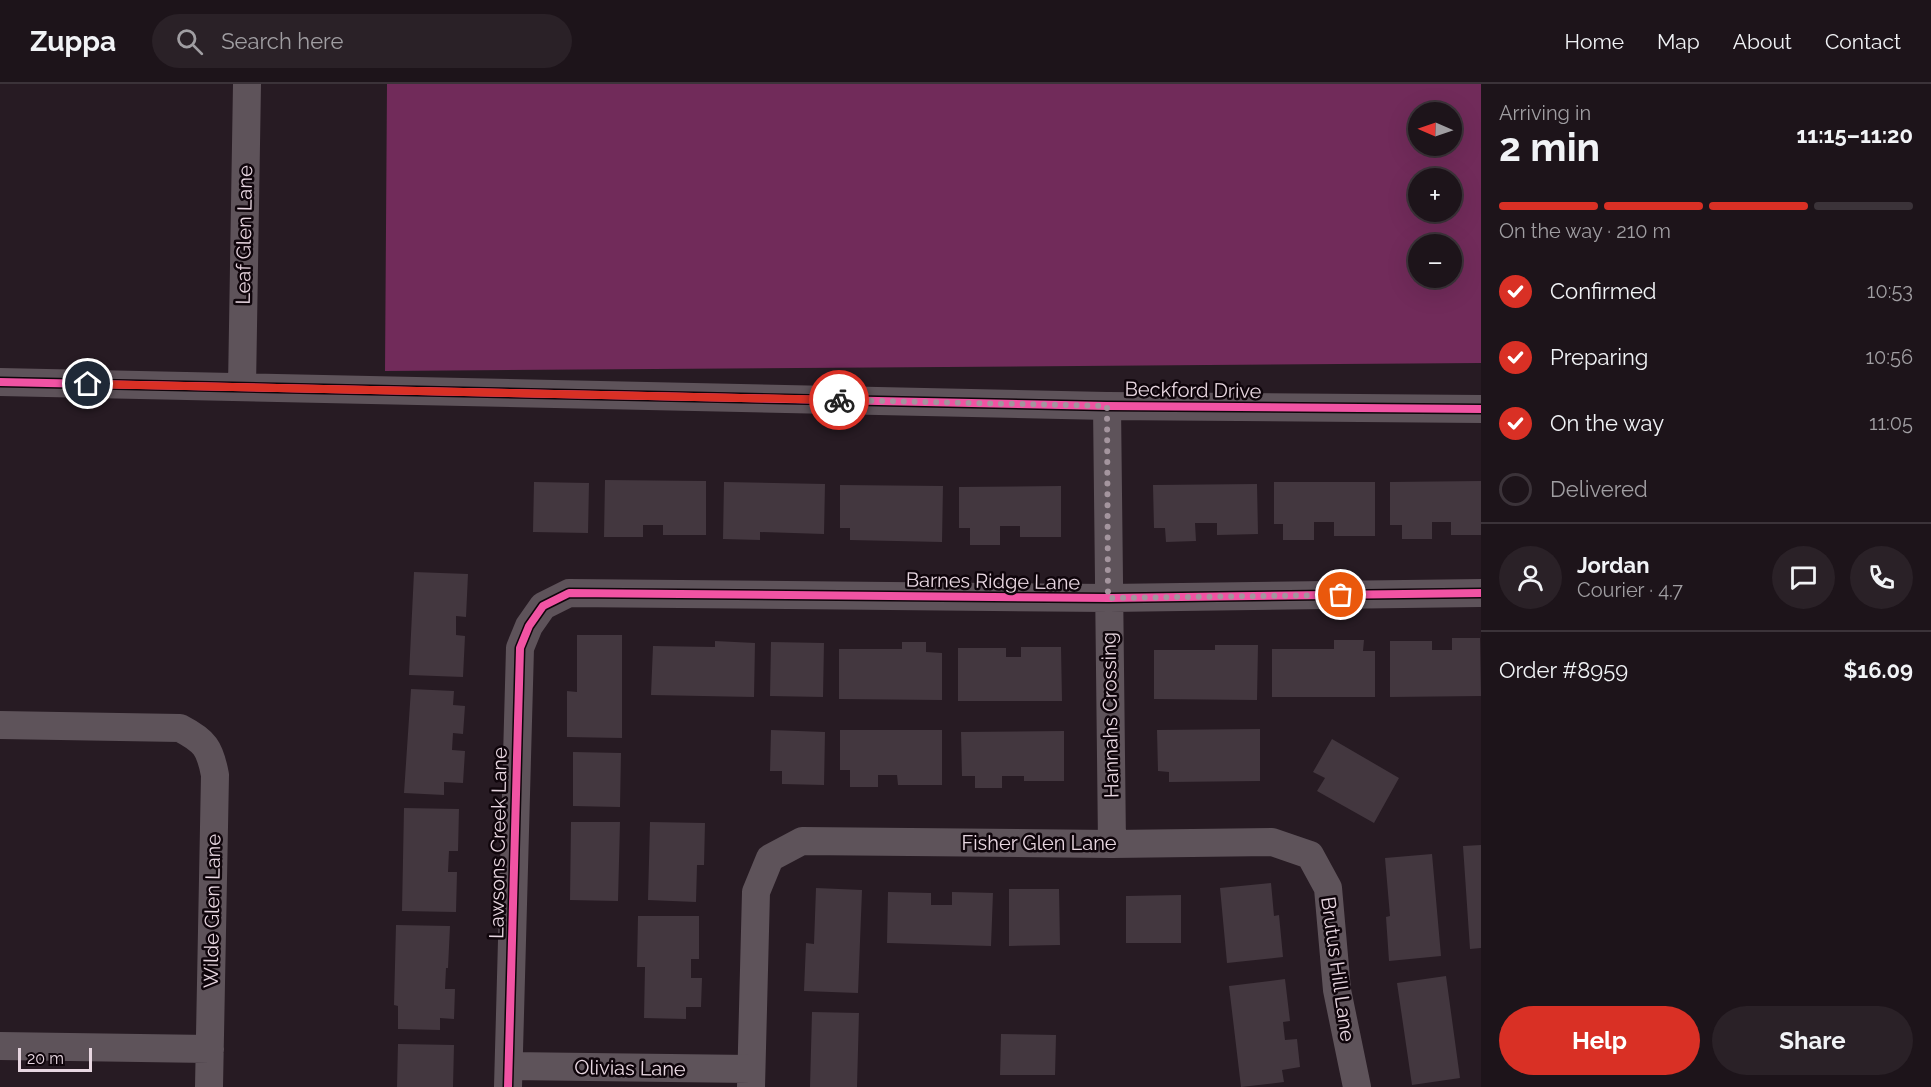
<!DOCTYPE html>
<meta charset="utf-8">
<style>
body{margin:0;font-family:Raleway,sans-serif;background:#2a2127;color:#f1f3f6;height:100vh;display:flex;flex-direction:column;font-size:22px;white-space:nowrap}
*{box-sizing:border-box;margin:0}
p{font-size:20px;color:#a09ea2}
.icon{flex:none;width:33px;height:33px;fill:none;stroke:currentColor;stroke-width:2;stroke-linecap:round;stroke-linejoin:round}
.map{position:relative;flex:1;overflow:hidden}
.details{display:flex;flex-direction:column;background:#1d141a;width:450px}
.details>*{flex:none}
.needle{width:39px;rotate:272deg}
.fabs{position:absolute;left:1408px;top:18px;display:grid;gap:12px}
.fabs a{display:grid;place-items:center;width:54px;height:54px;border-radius:50%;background:#1d141a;box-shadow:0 6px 24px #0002,0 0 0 2px #3b3339;font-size:30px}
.scale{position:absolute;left:18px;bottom:15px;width:74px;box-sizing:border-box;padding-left:6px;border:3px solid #e8d7e1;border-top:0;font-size:16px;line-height:21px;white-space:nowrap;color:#e8d7e1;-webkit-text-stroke:4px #0f050b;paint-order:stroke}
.pin{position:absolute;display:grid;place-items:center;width:51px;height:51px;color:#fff;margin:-26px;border:3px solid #fff;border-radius:50%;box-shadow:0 2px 6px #0007}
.courier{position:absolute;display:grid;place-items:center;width:60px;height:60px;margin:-30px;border:4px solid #d93025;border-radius:50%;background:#fff;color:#222;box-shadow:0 2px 8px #0007}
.overview em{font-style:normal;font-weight:700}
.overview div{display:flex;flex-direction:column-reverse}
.overview{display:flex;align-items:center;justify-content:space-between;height:102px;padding:0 18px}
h1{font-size:39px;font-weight:700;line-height:45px}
.bar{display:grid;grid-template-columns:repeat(4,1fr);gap:9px 6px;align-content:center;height:72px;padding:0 18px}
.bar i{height:8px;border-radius:4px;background:#3b3339}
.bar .active{background:#d93025}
.bar p{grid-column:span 4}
.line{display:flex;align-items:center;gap:15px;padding:0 18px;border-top:2px solid #3b3339}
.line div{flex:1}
.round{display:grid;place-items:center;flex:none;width:63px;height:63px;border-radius:32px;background:#2a2127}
ol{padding:0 18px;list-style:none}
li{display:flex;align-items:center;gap:18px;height:66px}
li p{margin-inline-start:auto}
li .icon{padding:6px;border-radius:50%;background:#d93025;color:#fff;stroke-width:4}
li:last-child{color:#a09ea2}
li i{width:33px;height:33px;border:3px solid #3b3339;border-radius:50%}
.action{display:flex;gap:12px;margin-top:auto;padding:12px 18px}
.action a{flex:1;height:69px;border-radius:36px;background:#d93025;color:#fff;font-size:24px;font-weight:700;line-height:69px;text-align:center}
.action a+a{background:#2a2127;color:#f1f3f6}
header{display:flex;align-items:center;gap:36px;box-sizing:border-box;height:84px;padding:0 30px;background:#1d141a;border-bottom:2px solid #3b3339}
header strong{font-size:28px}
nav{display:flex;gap:33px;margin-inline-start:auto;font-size:21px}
.search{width:420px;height:54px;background:#2a2127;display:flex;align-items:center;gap:15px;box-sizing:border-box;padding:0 21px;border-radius:33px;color:#a09ea2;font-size:22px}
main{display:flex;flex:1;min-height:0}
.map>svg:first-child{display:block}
.forest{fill:#712b5a;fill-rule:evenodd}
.building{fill:#43373f}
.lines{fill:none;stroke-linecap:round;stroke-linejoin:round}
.street{stroke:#5e535a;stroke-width:28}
.cycleway-casing{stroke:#0f050b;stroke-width:11}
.cycleway{stroke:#f153a3;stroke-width:8}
.done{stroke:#a4959e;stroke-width:6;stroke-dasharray:0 10.8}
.route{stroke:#d93025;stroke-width:8}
.labels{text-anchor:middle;stroke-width:5;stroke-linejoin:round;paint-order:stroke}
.street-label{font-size:20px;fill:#e8d7e1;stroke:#0f050b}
</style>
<header>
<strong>Zuppa</strong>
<div class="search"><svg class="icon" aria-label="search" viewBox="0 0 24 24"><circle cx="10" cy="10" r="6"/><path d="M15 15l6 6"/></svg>Search here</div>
<nav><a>Home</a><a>Map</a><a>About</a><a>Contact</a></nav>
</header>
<main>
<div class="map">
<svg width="1481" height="1003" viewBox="0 0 1481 1003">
<rect width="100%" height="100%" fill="#271b23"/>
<path class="forest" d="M387,0H1481V279L385,287ZM1419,28H1452V62H1419ZM1419,94H1452V128H1419ZM1419,160H1452V194H1419Z"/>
<path class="building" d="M605,396L706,397V451H663V441H643V453H604Z
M1481,397V451H1451V438H1432V455H1402V441H1390V398Z
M534,398L589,399L588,449L533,448Z
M724,398L825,400L824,450L760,448V456L723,455Z
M1274,398H1375V452H1334V438H1314V456H1283V440H1274Z
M1257,400L1258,450L1217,451V439H1195L1196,457L1166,458L1165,444H1154L1153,401Z
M840,401L943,402L942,458L850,456V444H840Z
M1061,402V453H1020V442H1000V461H970V444H959V403Z
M414,488L468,490L466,533L456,532V551L465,552L463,593L409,591Z
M577,551H622V654L567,653V607L577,608Z
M1452,554H1480L1481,612L1390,613V557H1432V566H1452Z
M1334,556H1364L1363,567H1375V613H1272V565H1334Z
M715,557L755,559L754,613L651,611L653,562L715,563Z
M771,558L824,559L823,613L770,612Z
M902,558H926V568L942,569V616L839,615V565H902Z
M1215,561H1258L1257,616L1154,615V566H1215Z
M1021,563H1061L1062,617H958V564H1006V573H1021Z
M411,605L454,607L453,621L465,622L463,650L453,649L452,666L465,667L463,699L444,698V711L404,709Z
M1260,645V697L1169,698V688L1158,687L1157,646Z
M771,646L825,648L824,701L782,700V687H770Z
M840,646H942V701H898L897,691H878V703H850V686H840Z
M1064,647V697H1024V692H1002V704H975V692H962L961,648Z
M1332,655L1399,694L1374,739L1317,707L1325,694L1313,688Z
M573,668L621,669L620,723L573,722Z
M404,724L459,725L458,767H449L448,788H457L456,828L402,827Z
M571,738H620L618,817L570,816Z
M650,738L705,739L704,781H697L696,818L648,816Z
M1481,761V864L1470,865L1463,762Z
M1432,770L1441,872L1389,877L1386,833L1390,832L1385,774Z
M1271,799L1274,832L1279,831L1283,873L1227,879L1220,804Z
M816,804L862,806L858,909L804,907L806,859L814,860Z
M1009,805H1059L1060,861L1009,862Z
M888,808L931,809V821H952V808L993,809L991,862L887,859Z
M1181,811V859H1126V812Z
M638,832H699V875H691V894H702L701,923H686V935L644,934L645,883H637Z
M396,841L450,842L448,884H446L445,905H455L454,935L440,934V946L398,945V922L394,921Z
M1446,892L1460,994L1412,1001L1397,899Z
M1285,895L1290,937L1283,938L1285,956L1297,955L1300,983L1282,986L1284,998L1241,1003L1229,902Z
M812,928L859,929L857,1003H810Z
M1001,950L1056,951L1055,991H1000Z
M398,960L454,961L453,1003H397Z"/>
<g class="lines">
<path class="street" d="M0,298L1107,322L1481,325
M242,303L247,0
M1107,322L1112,760
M0,641L180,644C205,657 210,664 215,691L209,1003
M0,962L210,965
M509,982L751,985
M508,1003L520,564L529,542L543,522L569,509L1109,514L1481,509
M751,1003L756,808L770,774L802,757L1112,760L1272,758L1310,771L1328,804L1337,906L1357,1003"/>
<g class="cycleway-casing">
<path id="cycleway" d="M0,298L1107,322L1481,325
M508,1003L520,564L529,542L543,522L569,509L1109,514L1481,509"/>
</g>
<use href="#cycleway" class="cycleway"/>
</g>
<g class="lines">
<path class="done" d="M839,316L1107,322L1108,514L1341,511"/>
<path class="route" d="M88,300L839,316"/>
</g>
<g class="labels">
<g class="street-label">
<text transform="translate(244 151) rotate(-89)" y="7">Leaf Glen Lane</text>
<text transform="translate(1193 306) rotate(1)" y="7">Beckford Drive</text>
<text transform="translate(993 497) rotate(1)" y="7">Barnes Ridge Lane</text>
<text transform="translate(1110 631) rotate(-91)" y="7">Hannahs Crossing</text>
<text transform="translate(498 759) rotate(-89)" y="7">Lawsons Creek Lane</text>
<text x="1039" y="766">Fisher Glen Lane</text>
<text transform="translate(212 827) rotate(-89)" y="7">Wilde Glen Lane</text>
<text transform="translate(1338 885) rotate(82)" y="7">Brutus Hill Lane</text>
<text transform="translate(630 984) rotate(1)" y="7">Olivias Lane</text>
</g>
</g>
</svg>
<div class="fabs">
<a><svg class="needle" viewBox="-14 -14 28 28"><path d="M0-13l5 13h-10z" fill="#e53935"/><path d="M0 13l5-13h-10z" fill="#a09ea2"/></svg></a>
<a>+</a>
<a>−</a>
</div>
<div class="scale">20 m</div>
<div class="pin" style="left:1341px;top:511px;background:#ea580c"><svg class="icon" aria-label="bag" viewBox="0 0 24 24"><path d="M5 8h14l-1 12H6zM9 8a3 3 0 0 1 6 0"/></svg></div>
<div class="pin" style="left:88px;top:300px;background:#1f2937"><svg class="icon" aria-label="home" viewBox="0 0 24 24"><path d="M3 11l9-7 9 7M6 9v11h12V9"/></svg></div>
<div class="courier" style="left:839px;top:316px"><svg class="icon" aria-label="bike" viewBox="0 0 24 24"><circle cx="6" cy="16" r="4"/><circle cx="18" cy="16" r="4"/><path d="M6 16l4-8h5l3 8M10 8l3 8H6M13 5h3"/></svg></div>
</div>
<section class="details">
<div class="overview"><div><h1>2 min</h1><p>Arriving in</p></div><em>11:15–11:20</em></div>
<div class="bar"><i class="active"></i><i class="active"></i><i class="active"></i><i></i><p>On the way · 210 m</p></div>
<ol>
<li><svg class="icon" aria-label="check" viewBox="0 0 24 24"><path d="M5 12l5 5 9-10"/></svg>Confirmed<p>10:53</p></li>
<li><svg class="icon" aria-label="check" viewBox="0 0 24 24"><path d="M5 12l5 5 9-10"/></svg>Preparing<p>10:56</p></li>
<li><svg class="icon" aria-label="check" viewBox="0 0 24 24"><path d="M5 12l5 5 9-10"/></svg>On the way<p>11:05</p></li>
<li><i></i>Delivered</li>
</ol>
<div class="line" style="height:108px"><a class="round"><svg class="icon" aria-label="person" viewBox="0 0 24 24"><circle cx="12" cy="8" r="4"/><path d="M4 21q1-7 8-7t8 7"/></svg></a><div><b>Jordan</b><p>Courier · 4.7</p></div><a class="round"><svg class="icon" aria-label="chat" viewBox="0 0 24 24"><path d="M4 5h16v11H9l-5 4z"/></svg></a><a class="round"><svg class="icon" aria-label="phone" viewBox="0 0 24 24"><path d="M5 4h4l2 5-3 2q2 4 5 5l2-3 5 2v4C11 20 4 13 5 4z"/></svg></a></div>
<div class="line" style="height:78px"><div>Order #8959</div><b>$16.09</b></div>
<div class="action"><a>Help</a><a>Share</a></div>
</section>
</main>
